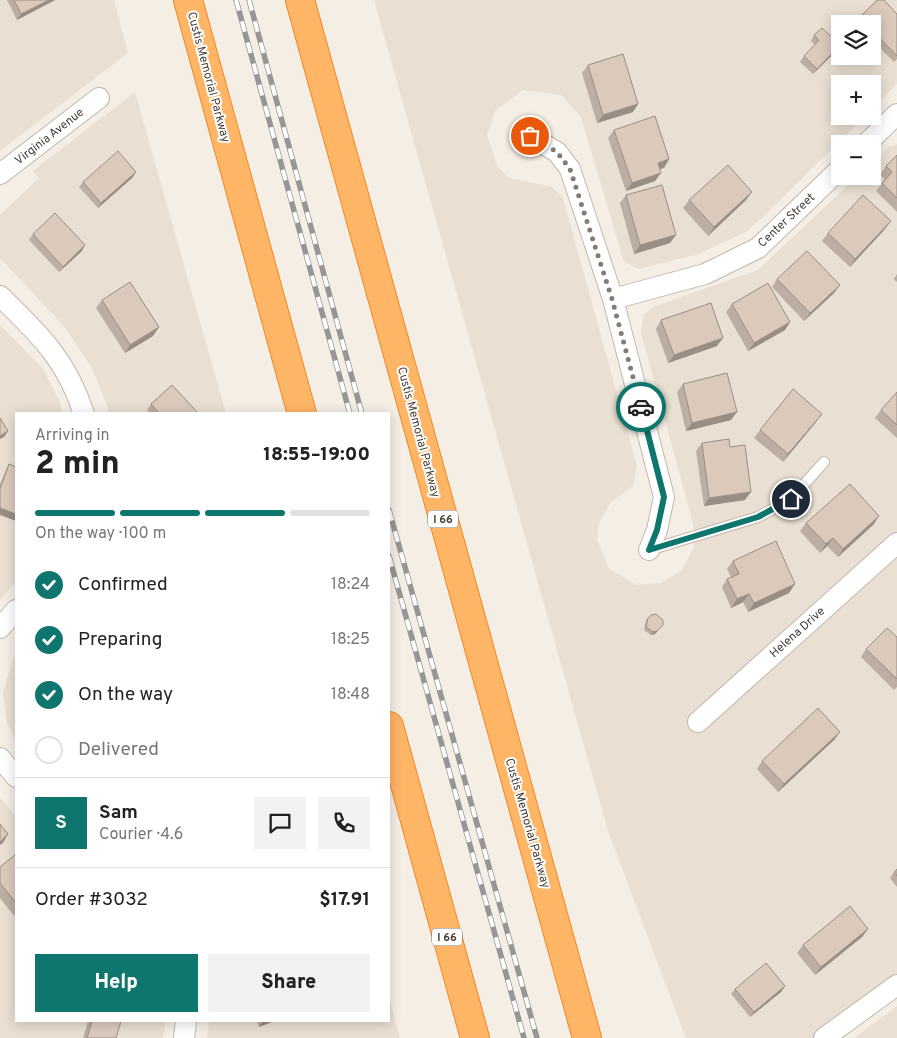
<!DOCTYPE html>
<meta charset="utf-8">
<style>
body{margin:0;font-family:Overpass,sans-serif;background:#f2f2f2;color:#222;height:100vh;display:flex;flex-direction:column;font-size:19px;white-space:nowrap}
*{box-sizing:border-box;margin:0}
p{font-size:16px;color:#767676}
.icon{flex:none;width:28px;height:28px;fill:none;stroke:currentColor;stroke-width:2;stroke-linecap:round;stroke-linejoin:round}
.map{position:relative;flex:1;overflow:hidden}
.details{position:absolute;left:15px;top:412px;width:375px;height:610px;display:flex;flex-direction:column;background:#fff;border-radius:0px;box-shadow:0 2px 12px #0003}
.details>*{flex:none}
.controls{position:absolute;left:831px;top:15px;display:grid;gap:10px}
.controls a{display:grid;place-items:center;width:50px;height:50px;border-radius:0px;background:#fff;box-shadow:0 2px 12px #0003;font-size:25px}
.pin{position:absolute;display:grid;place-items:center;width:42px;height:42px;color:#fff;margin:-21px;border:2px solid #fff;border-radius:50%;box-shadow:0 1px 5px #0007}
.courier{position:absolute;display:grid;place-items:center;width:50px;height:50px;margin:-25px;border:4px solid #0f766e;border-radius:50%;background:#fff;color:#222;box-shadow:0 1px 6px #0007}
.overview em{font-style:normal;font-weight:800}
.overview div{display:flex;flex-direction:column-reverse}
.overview{display:flex;align-items:center;justify-content:space-between;height:85px;padding:0 20px}
h1{font-size:32px;font-weight:800;line-height:38px}
.bar{display:grid;grid-template-columns:repeat(4,1fr);gap:8px 5px;align-content:center;height:60px;padding:0 20px}
.bar i{height:6px;border-radius:4px;background:#e0e0e0}
.bar .selected{background:#0f766e}
.bar p{grid-column:span 4}
.line{display:flex;align-items:center;gap:12px;padding:0 20px;border-top:1px solid #e0e0e0}
.line div{flex:1}
.round{display:grid;place-items:center;flex:none;width:52px;height:52px;border-radius:0px;background:#f2f2f2}
ol{padding:0 20px;list-style:none}
li{display:flex;align-items:center;gap:15px;height:55px}
li p{margin-inline-start:auto}
li .icon{padding:5px;border-radius:50%;background:#0f766e;color:#fff;stroke-width:4}
li:last-child{color:#767676}
li i{width:28px;height:28px;border:2px solid #e0e0e0;border-radius:50%}
.primary-button{display:flex;gap:10px;margin-top:auto;padding:10px 20px}
.primary-button a{flex:1;height:58px;border-radius:0px;background:#0f766e;color:#fff;font-size:20px;font-weight:800;line-height:58px;text-align:center}
.primary-button a+a{background:#f2f2f2;color:#222}
.map>svg:first-child{display:block}
.residential{fill:#e9dfd2;fill-rule:evenodd}
.lines{fill:none;stroke-linecap:round;stroke-linejoin:round}
.lane-casing{stroke:#c4b7a9;stroke-width:12}
.street-casing{stroke:#c4b7a9;stroke-width:22}
.highway-casing{stroke:#f08724;stroke-width:30}
.lane{stroke:#fff;stroke-width:10}
.street{stroke:#fff;stroke-width:20}
.highway{stroke:#ffb566;stroke-width:28}
.rail-casing{stroke:#969696;stroke-width:5.5}
.rail{stroke:#fff;stroke-width:4;stroke-dasharray:11;stroke-linecap:butt}
.wall{fill:#bcaea2}
.shaded-wall{fill:#998d84}
.building{fill:#dbcabc;stroke:#998d84}
.done{stroke:#857b72;stroke-width:5;stroke-dasharray:0 9}
.route{stroke:#0f766e;stroke-width:6}
.labels{text-anchor:middle;stroke-width:4;stroke-linejoin:round;paint-order:stroke}
.shield{fill:#fff;stroke:#7f7771;stroke-width:1}
.shield-label{font-size:11px;font-weight:bold;fill:#483d34}
.street-label{font-size:12px;fill:#483d34;stroke:#fff}
</style>
<div class="map">
<svg width="897" height="1038" viewBox="0 0 897 1038">
<rect width="100%" height="100%" fill="#f5eee5"/>
<path class="residential" d="M0,0H114L128,53L0,151Z
M374,0H897V84L873,108L872,84H840V116H865L766,214L746,232L698,254L639,269L624,262L581,117L561,95L523,90L495,111L487,135L497,166L509,178L552,187L563,198L637,466L633,486L611,502L599,523L597,539L609,569L637,585L661,583L682,570L694,547L693,523L641,333L644,314L653,307L758,270L858,176H872L873,163L888,148L897,144V978L817,1038H686L608,831ZM840,24H872V56H840Z
M135,92L226,414H108V408L92,368L63,325L0,258V215L39,178L33,171Z
M0,325L43,369L59,400L63,414H16V582L0,600Z
M16,654V742L7,723L3,693L14,657Z
M0,798L16,816V1021H166L163,1038H0Z
M389,998L400,1038H207L209,1021H389Z
M897,1006V1038H854Z"/>
<g class="lines">
<g class="lane-casing">
<path id="lane" d="M649,550L758,517L791,499L824,462"/>
</g>
<g class="street-casing">
<path id="street" d="M530,136L557,152L570,169L613,299L664,497L657,530L649,550
M866,144L897,114
M0,174L99,98
M0,296C39,334 67,360 84,414
M613,299L705,274L758,248L840,169
M0,628L16,610
M698,722L897,543
M0,758L16,777
M184,1038L186,1021
M824,1038L897,985"/>
</g>
<g class="highway-casing">
<path id="highway" d="M188,0L302,414
M300,0L587,1038
M389,726L475,1038"/>
</g>
<use href="#lane" class="lane"/>
<use href="#street" class="street"/>
<use href="#highway" class="highway"/>
<g class="rail-casing">
<path id="rail" d="M236,0L350,414
M249,0L362,414
M389,510L537,1038
M389,556L524,1038"/>
</g>
<use href="#rail" class="rail"/>
</g>
<path class="wall" d="M7,0H55L17,20Z
M897,14V59L894,62L872,40V24H857L856,22L860,17Z
M814,35L840,45L836,51L813,74L800,62L804,56L815,45L811,41Z
M588,65L633,112L597,123L582,73Z
M614,130L669,159L664,168L660,169L655,181L626,191L608,138Z
M897,155V212L876,191L885,179L880,175L886,166Z
M136,172L132,178L98,208L79,187L83,182Z
M752,192L746,200L708,236L683,208L689,200Z
M626,195L670,243L634,254L620,203Z
M885,229L850,267L822,241L828,233Z
M33,234L82,251L59,272L29,240Z
M897,274V282L894,279Z
M777,279L834,293L804,321L772,287Z
M102,300L159,327L153,336L125,353L96,308Z
M732,304L790,322L785,330L748,351L726,312Z
M661,320L717,346L668,363L656,329Z
M683,384L731,420L686,431L677,392Z
M897,392V438L875,418L881,410Z
M151,404L199,414H151L147,410Z
M816,422L783,462L754,438L760,430Z
M702,443L730,447L745,500L704,506L696,451Z
M9,464L0,515V484L6,470Z
M806,523L874,524L838,557L827,546L820,553L800,531Z
M733,561L789,593L748,612L743,602L731,608L722,587L727,579L731,577L727,569Z
M648,618L663,625L655,634L651,635L644,630L646,620Z
M897,637V687L894,690L861,657L866,649Z
M840,732L834,740L778,792L757,769L762,761Z
M16,854V918L0,898V867Z
M897,869V887L890,878L894,872Z
M868,929L862,937L815,975L797,953L803,945Z
M785,986L781,992L750,1017L731,994L735,989Z
M88,1021H121L116,1038H83Z
M257,1021H274L259,1027Z"/>
<path class="shaded-wall" d="M49,0H55L17,20L21,14Z
M840,45L836,51L813,74L817,69Z
M638,104L633,112L597,123L603,115Z
M669,159L664,168L652,171L658,163Z
M136,172L132,178L98,208L101,203Z
M661,173L655,181L626,191L632,183Z
M752,192L746,200L708,236L714,227Z
M891,221L885,229L850,267L855,259Z
M676,235L670,243L634,254L640,245Z
M85,245L82,251L59,272L63,267Z
M840,285L834,293L804,321L810,313Z
M790,322L785,330L748,351L754,343Z
M159,327L153,336L125,353L130,345Z
M723,338L717,346L668,363L674,355Z
M737,412L731,420L686,431L692,423Z
M822,414L816,422L783,462L788,454Z
M8,431L4,437L0,439V436Z
M751,492L745,500L704,506L709,498Z
M0,508L16,514V521L0,515Z
M879,516L874,524L838,557L843,549Z
M833,538L827,546L820,553L826,544Z
M795,584L789,593L748,612L754,603Z
M749,594L743,602L731,608L737,599Z
M663,625L655,634L651,635L653,632Z
M840,732L834,740L778,792L784,784Z
M8,834L3,843L0,845V842Z
M868,929L862,937L815,975L821,967Z
M785,986L781,992L750,1017L754,1012Z
M263,1021H274L259,1027Z"/>
<path class="building" d="M14,0H49L21,14Z
M877,0H884L897,14V56L872,30V24H867L860,17Z
M822,28L840,45L817,69L804,56L819,40L814,35Z
M623,54L638,104L603,115L588,65Z
M655,116L669,159L658,163L661,173L632,183L614,130Z
M118,151L136,172L101,203L83,182Z
M897,155V198L882,183L892,172L886,166Z
M728,165L752,192L714,227L689,200Z
M662,185L676,235L640,245L626,195Z
M863,195L891,221L855,259L828,233Z
M55,213L85,245L63,267L33,234Z
M807,251L840,285L810,313L777,279Z
M130,282L159,327L130,345L102,300Z
M768,283L790,322L754,343L732,304Z
M711,303L723,338L674,355L661,320Z
M727,373L737,412L692,423L683,384Z
M172,385L199,414H160L151,404Z
M793,389L822,414L788,454L760,430Z
M897,392V425L881,410Z
M0,418L8,431L0,436Z
M729,439L730,447L745,445L751,492L709,498L702,443Z
M9,464L16,467V514L0,508V489Z
M850,484L879,516L843,549L833,538L826,544L806,523Z
M776,541L795,584L754,603L749,594L737,599L727,579L739,574L733,561Z
M656,614L663,620V625L657,631L653,632L646,627L648,618L651,615Z
M887,628L897,637V679L866,649Z
M818,708L840,732L784,784L762,761Z
M0,824L8,834L0,842Z
M16,854V903L0,883V867Z
M897,869V876L894,872Z
M850,906L868,929L821,967L803,945Z
M766,963L785,986L754,1012L735,989Z
M92,1021H121L116,1038H87Z"/>
<g class="lines">
<path class="done" d="M530,136L557,152L570,169L612,299L641,407"/>
<path class="route" d="M641,407L664,497L657,530L649,550L758,517L791,499"/>
</g>
<g class="labels">
<g class="shield">
<rect x="428" y="510.5" width="30" height="17" rx="4"/>
<rect x="432" y="928.5" width="30" height="17" rx="4"/>
</g>
<g class="shield-label">
<text x="443" y="523">I 66</text>
<text x="447" y="941">I 66</text>
</g>
<g class="street-label">
<text transform="translate(209 77) rotate(75)" y="4">Custis Memorial Parkway</text>
<text transform="translate(49 136) rotate(-38)" y="4">Virginia Avenue</text>
<text transform="translate(786 220) rotate(-43)" y="4">Center Street</text>
<text transform="translate(419 432) rotate(75)" y="4">Custis Memorial Parkway</text>
<text transform="translate(797 632) rotate(-42)" y="4">Helena Drive</text>
<text transform="translate(528 823) rotate(74)" y="4">Custis Memorial Parkway</text>
</g>
</g>
</svg>
<div class="controls">
<a><svg class="icon" aria-label="layers" viewBox="0 0 24 24"><path d="M12 4l9 5-9 5-9-5zM3 14l9 5 9-5"/></svg></a>
<a>+</a>
<a>−</a>
</div>
<div class="pin" style="left:530px;top:136px;background:#ea580c"><svg class="icon" aria-label="bag" viewBox="0 0 24 24"><path d="M5 8h14l-1 12H6zM9 8a3 3 0 0 1 6 0"/></svg></div>
<div class="pin" style="left:791px;top:499px;background:#1f2937"><svg class="icon" aria-label="home" viewBox="0 0 24 24"><path d="M3 11l9-7 9 7M6 9v11h12V9"/></svg></div>
<div class="courier" style="left:641px;top:407px"><svg class="icon" aria-label="car" viewBox="0 0 24 24"><path d="M5 17H2v-5l4-1 3-4h7l3 4 3 1v5h-3M9 17h6M6 11h13"/><circle cx="7" cy="17" r="2"/><circle cx="17" cy="17" r="2"/></svg></div>
<section class="details">
<div class="overview"><div><h1>2 min</h1><p>Arriving in</p></div><em>18:55–19:00</em></div>
<div class="bar"><i class="selected"></i><i class="selected"></i><i class="selected"></i><i></i><p>On the way · 100 m</p></div>
<ol>
<li><svg class="icon" aria-label="check" viewBox="0 0 24 24"><path d="M5 12l5 5 9-10"/></svg>Confirmed<p>18:24</p></li>
<li><svg class="icon" aria-label="check" viewBox="0 0 24 24"><path d="M5 12l5 5 9-10"/></svg>Preparing<p>18:25</p></li>
<li><svg class="icon" aria-label="check" viewBox="0 0 24 24"><path d="M5 12l5 5 9-10"/></svg>On the way<p>18:48</p></li>
<li><i></i>Delivered</li>
</ol>
<div class="line" style="height:90px"><b class="round" style="background:#0f766e;color:#fff">S</b><div><b>Sam</b><p>Courier · 4.6</p></div><a class="round"><svg class="icon" aria-label="chat" viewBox="0 0 24 24"><path d="M4 5h16v11H9l-5 4z"/></svg></a><a class="round"><svg class="icon" aria-label="phone" viewBox="0 0 24 24"><path d="M5 4h4l2 5-3 2q2 4 5 5l2-3 5 2v4C11 20 4 13 5 4z"/></svg></a></div>
<div class="line" style="height:65px"><div>Order #3032</div><b>$17.91</b></div>
<div class="primary-button"><a>Help</a><a>Share</a></div>
</section>
</div>
